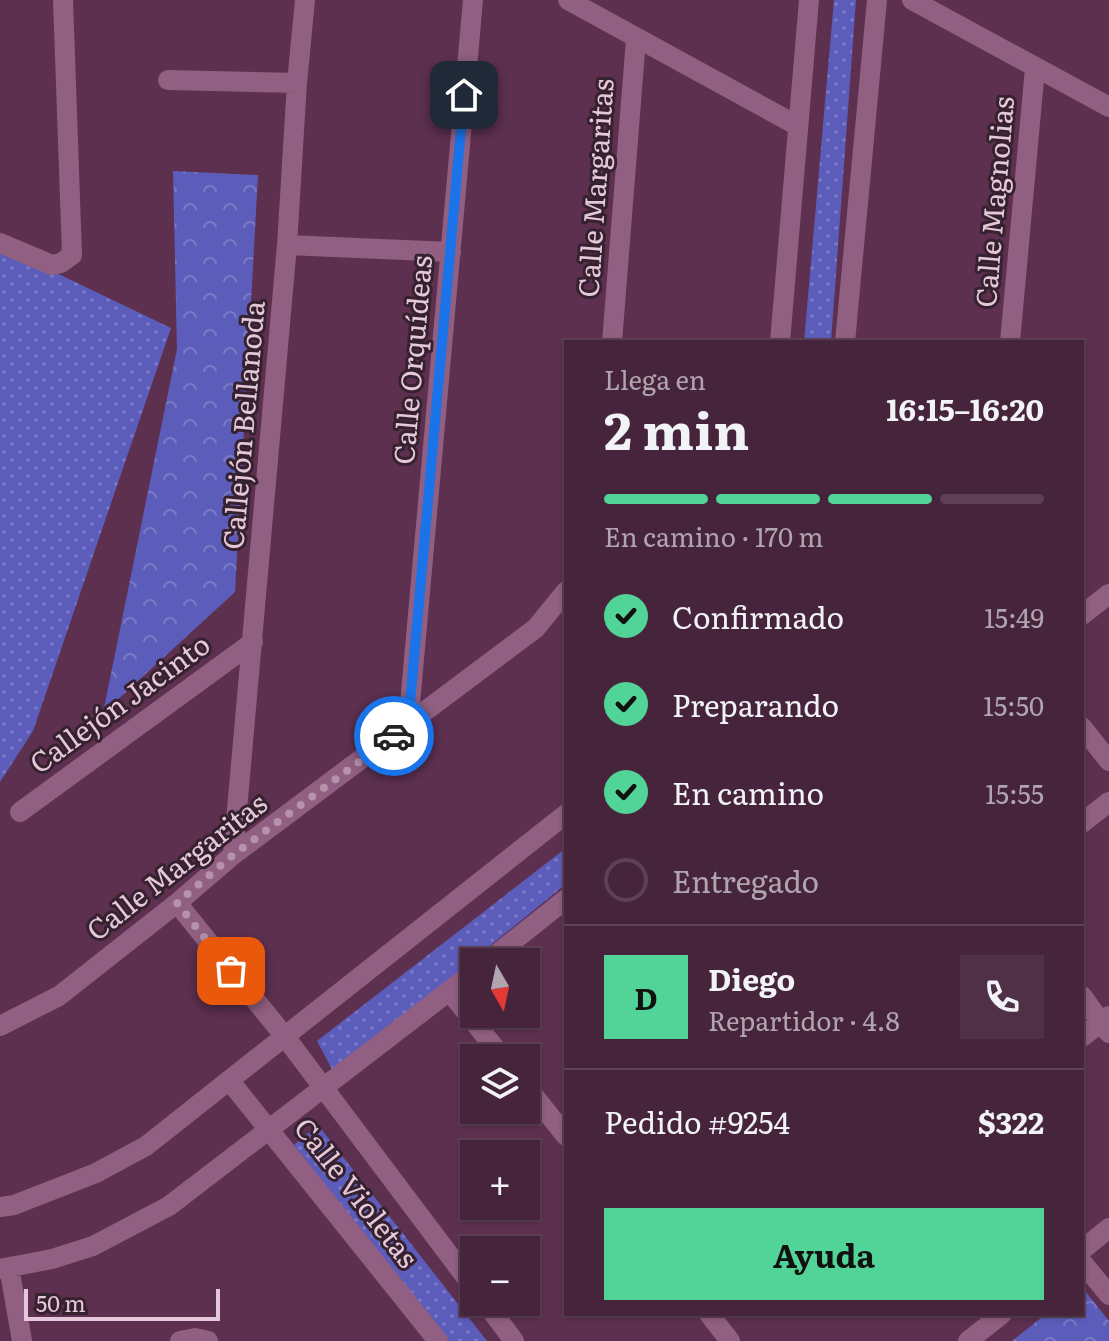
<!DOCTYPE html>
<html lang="es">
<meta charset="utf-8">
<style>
body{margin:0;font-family:Literata,serif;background:#503047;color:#f1f3f6;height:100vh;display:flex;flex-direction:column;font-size:30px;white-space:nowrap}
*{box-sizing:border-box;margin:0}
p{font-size:26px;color:#b0a4af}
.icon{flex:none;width:44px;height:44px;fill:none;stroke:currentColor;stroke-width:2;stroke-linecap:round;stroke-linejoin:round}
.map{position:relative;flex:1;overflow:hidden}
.drawer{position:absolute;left:564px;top:340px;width:520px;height:976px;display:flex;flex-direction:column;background:#46243c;border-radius:0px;box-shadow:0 2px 6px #0004,0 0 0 2px #5e4156}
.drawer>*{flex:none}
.needle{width:52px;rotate:171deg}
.controls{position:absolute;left:460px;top:948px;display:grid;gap:16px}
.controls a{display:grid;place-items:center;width:80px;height:80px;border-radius:0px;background:#46243c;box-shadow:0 2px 6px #0004,0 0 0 2px #5e4156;font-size:40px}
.scale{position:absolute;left:24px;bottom:20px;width:196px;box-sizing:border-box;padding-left:8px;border:4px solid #e5c9db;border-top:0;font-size:22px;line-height:28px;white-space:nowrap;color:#e5c9db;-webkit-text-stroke:6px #36212f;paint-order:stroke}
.pin{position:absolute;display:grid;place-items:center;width:68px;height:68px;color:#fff;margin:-34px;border-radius:16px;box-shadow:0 4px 12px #0006}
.courier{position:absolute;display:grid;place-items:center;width:80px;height:80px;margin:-40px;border:6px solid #1a73e8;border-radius:50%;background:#fff;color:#222;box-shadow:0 2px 10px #0007}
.summary em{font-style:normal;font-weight:700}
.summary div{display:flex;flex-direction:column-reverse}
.summary{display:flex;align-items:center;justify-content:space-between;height:136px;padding:0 40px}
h1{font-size:52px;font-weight:700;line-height:60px}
.bar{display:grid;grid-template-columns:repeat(4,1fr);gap:12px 8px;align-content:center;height:96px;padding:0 40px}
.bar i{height:10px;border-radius:6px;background:#5e4156}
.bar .selected{background:#52d397}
.bar p{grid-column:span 4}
.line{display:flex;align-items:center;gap:20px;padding:0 40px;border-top:2px solid #5e4156}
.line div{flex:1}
.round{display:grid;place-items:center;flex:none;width:84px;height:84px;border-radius:0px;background:#503047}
ol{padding:0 40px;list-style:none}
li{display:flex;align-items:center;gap:24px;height:88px}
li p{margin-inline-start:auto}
li .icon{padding:8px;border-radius:50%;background:#52d397;color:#111;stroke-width:4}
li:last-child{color:#b0a4af}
li i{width:44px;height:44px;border:4px solid #5e4156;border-radius:50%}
.button{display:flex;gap:16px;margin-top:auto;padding:16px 40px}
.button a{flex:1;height:92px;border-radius:0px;background:#52d397;color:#111;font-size:32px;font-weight:700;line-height:92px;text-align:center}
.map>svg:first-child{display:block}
.grass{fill:url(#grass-dots)}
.forest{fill:url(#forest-crowns)}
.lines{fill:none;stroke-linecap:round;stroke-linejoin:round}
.minor{stroke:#915f81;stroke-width:20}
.done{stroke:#b593aa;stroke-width:8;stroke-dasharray:0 14.4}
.route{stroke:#1a73e8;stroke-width:10}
.labels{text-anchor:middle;stroke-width:6;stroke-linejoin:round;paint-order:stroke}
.street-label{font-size:28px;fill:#e5c9db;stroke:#36212f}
</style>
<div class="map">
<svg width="1109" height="1341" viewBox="0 0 1109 1341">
<defs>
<pattern id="grass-dots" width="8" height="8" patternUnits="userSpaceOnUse" patternTransform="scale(2)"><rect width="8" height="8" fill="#5c5dbb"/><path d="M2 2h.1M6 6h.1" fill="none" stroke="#7b7ac6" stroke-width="1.8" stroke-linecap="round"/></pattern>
<pattern id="forest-crowns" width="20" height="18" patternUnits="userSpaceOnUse" patternTransform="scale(2)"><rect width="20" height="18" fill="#5c5dbb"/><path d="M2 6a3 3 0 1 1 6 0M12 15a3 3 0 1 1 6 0" fill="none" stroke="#7b7ac6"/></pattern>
</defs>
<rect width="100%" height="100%" fill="#5d3050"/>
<path class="grass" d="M834,0H856L831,342H804Z
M0,246L171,328L33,731L0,782Z
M566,848V884L334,1073L317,1041Z
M318,1125L487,1341H447L294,1145Z"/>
<path class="forest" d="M173,171L258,175L235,592L103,713L177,349Z
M1082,1287L1109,1321V1341H1012L1046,1314H1082Z"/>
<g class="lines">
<path class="minor" d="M568,0L798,126
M912,0L1109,107
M168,80L297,83
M0,243L52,265L61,263L72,255L63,0
M287,245L451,252
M612,342L636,39
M780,342L809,0
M845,342L877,0
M1010,342L1035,68
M1082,615L1109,594
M408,726L473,0
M1082,727L1109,761
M20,812L253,642
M1082,823L1109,802
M233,855L287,245L297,83L305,0
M177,903L286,1038L474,1288
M487,962L566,899
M450,992L503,1058
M1082,996L1109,1033
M0,1026L59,996L177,903L233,855L536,628L566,591
M1082,1037L1109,1016
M229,1080L438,1341
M526,1086L566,1136
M0,1207L14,1205L96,1173L146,1146L566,814
M1082,1250L1109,1228
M1082,1262L1109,1295
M9,1267L22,1341
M0,1269L52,1259L93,1246L169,1206L474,972
M485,1302L514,1341
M709,1314L730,1341
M180,1341L195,1338L208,1341
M968,1341L1002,1314"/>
</g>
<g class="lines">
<path class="done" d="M231,971L177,903L233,855L394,736"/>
<path class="route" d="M394,736L408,726L464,95"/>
</g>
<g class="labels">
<g class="street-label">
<text transform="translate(596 188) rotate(-86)" y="10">Calle Margaritas</text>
<text transform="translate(995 202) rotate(-85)" y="10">Calle Magnolias</text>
<text transform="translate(413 360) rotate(-85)" y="10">Calle Orquídeas</text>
<text transform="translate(244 425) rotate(-85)" y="10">Callejón Bellanoda</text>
<text transform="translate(120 704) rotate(-36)" y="10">Callejón Jacinto</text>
<text transform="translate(177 867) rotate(-38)" y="10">Calle Margaritas</text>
<text transform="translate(356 1193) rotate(52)" y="10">Calle Violetas</text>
</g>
</g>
</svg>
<div class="controls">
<a><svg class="needle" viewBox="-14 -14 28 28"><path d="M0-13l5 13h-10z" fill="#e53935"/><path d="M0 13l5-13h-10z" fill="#b0a4af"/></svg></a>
<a><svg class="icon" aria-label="layers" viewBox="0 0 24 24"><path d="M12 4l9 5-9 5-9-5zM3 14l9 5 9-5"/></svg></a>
<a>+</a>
<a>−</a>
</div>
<div class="scale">50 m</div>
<div class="pin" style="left:231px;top:971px;background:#ea580c"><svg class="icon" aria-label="bag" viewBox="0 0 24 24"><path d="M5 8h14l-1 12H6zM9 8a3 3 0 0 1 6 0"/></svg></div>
<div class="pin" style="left:464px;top:95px;background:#1f2937"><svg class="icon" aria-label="home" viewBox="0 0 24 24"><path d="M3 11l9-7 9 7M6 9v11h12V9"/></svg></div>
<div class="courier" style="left:394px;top:736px"><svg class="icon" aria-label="car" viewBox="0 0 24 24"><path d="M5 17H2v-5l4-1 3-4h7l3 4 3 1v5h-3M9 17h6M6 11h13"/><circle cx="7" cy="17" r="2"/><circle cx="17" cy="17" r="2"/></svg></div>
<section class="drawer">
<div class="summary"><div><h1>2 min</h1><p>Llega en</p></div><em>16:15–16:20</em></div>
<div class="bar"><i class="selected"></i><i class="selected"></i><i class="selected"></i><i></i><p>En camino · 170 m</p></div>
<ol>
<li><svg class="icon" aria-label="check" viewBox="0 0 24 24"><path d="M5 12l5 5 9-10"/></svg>Confirmado<p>15:49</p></li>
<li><svg class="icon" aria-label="check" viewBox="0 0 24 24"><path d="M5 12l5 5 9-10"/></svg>Preparando<p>15:50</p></li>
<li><svg class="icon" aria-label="check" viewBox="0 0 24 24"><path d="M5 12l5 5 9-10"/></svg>En camino<p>15:55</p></li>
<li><i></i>Entregado</li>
</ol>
<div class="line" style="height:144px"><b class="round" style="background:#52d397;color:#111">D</b><div><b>Diego</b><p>Repartidor · 4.8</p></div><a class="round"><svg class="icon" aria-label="phone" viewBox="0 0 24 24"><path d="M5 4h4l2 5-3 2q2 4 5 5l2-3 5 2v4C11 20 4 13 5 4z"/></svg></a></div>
<div class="line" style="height:104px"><div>Pedido #9254</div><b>$322</b></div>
<div class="button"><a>Ayuda</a></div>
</section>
</div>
